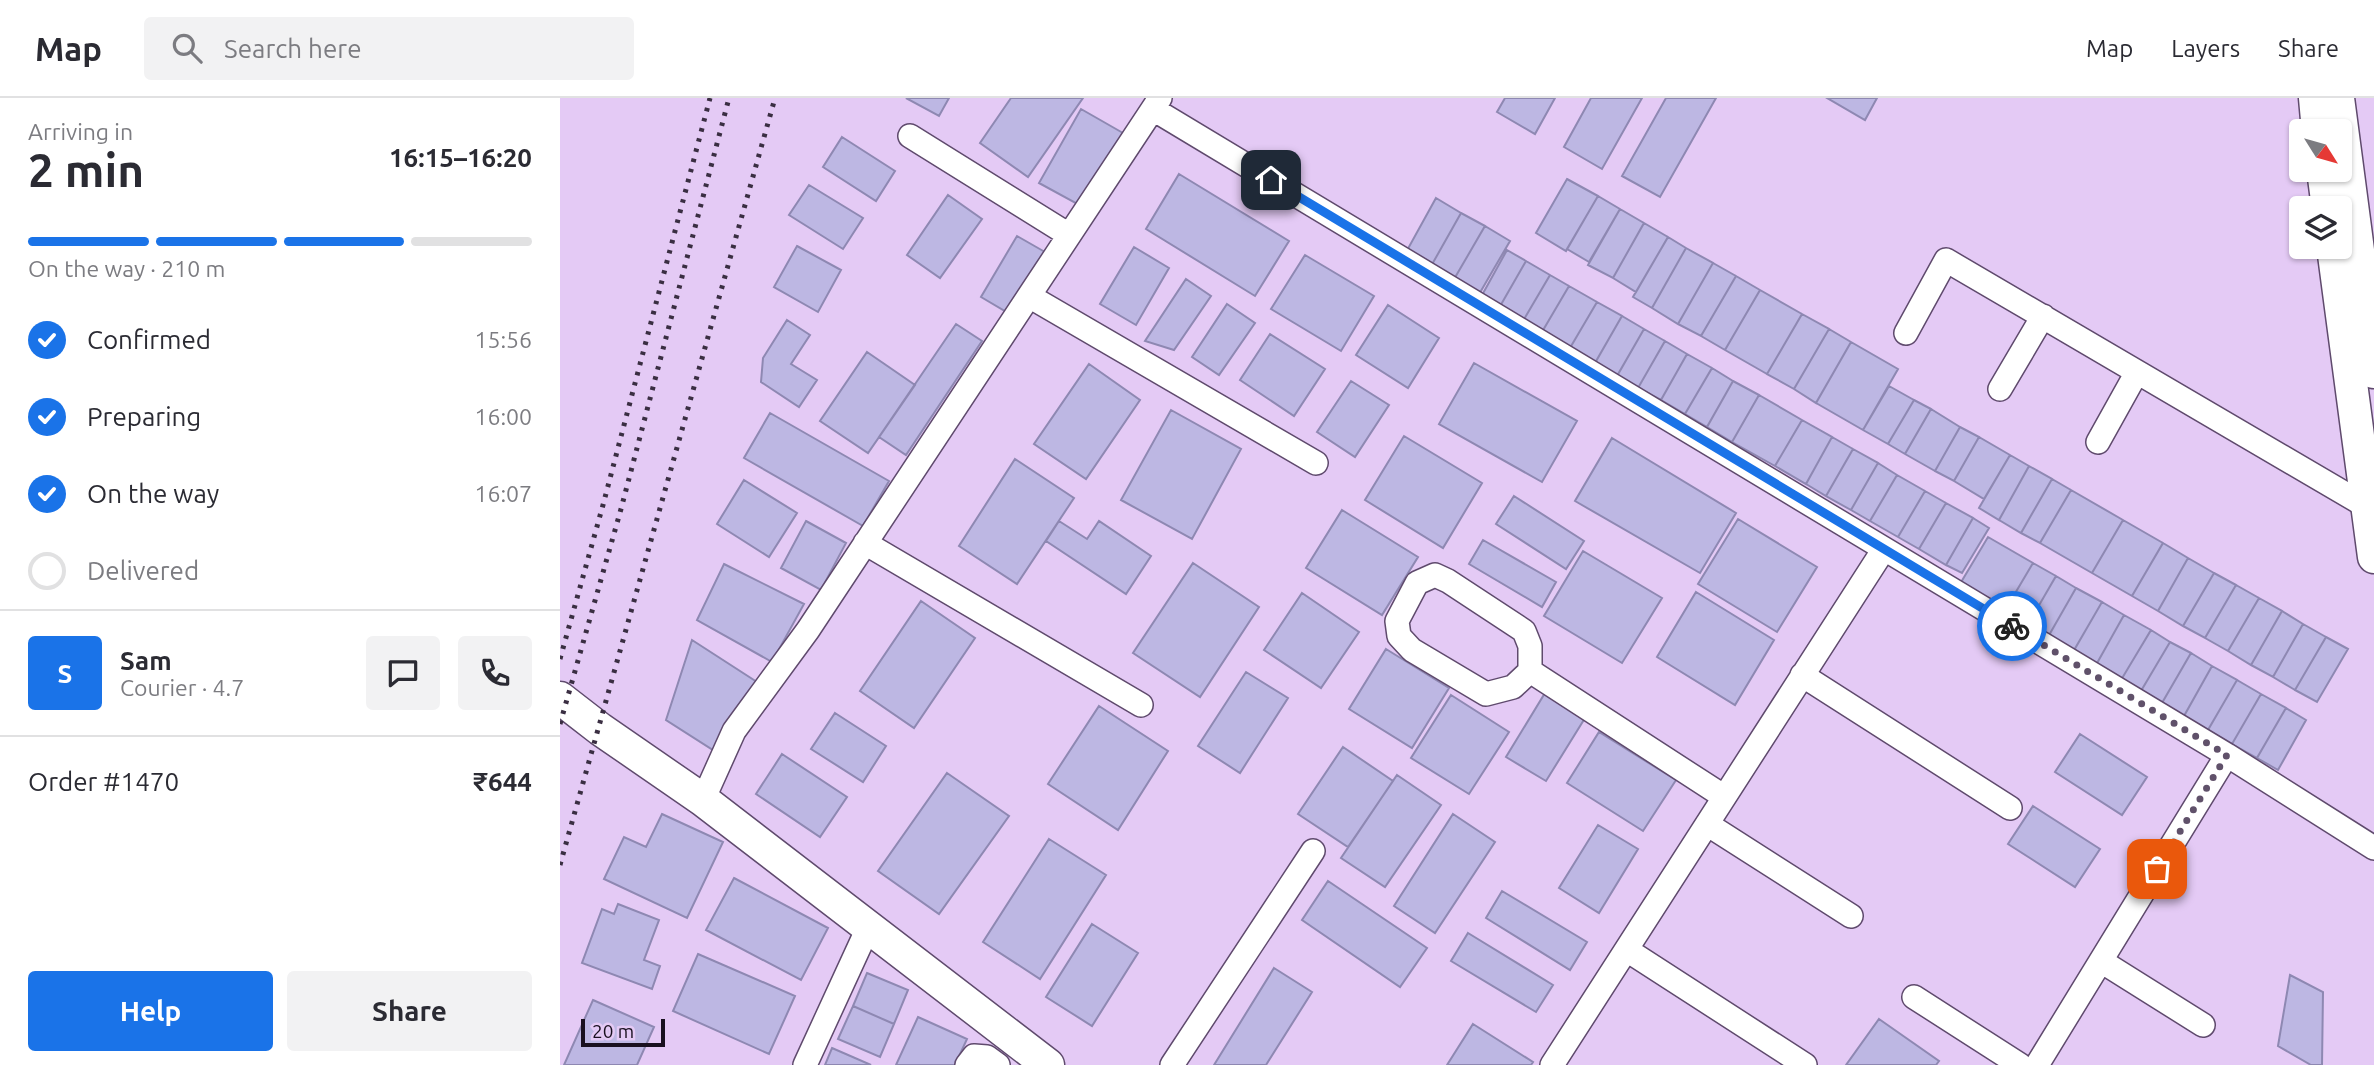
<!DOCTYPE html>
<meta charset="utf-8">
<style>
body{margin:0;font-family:Ubuntu,sans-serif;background:#f2f2f3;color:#2b2b33;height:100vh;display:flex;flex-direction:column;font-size:26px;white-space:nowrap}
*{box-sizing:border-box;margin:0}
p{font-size:23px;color:#7c7c81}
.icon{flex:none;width:38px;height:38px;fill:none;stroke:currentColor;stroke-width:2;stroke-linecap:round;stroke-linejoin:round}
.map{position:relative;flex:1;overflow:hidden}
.panel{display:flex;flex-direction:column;background:#fff;width:560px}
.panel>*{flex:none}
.needle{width:46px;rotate:127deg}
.fabs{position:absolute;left:1729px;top:21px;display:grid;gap:14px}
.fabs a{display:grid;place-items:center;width:63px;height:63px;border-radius:7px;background:#fff;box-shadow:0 2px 5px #0004;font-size:35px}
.scale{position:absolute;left:21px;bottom:18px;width:84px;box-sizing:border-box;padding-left:7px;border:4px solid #19101f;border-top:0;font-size:19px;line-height:24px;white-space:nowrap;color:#19101f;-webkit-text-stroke:5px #e4caf5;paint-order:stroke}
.pin{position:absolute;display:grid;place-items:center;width:60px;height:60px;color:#fff;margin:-30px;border-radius:14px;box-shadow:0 4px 10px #0006}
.courier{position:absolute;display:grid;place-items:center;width:70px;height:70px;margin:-35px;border:5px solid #1a73e8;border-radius:50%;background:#fff;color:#222;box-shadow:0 2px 9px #0007}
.summary em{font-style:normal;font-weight:600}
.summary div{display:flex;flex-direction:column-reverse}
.summary{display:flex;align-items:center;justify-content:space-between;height:119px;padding:0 28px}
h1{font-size:46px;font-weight:600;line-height:52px}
.bar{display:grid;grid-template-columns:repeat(4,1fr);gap:10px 7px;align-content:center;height:84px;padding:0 28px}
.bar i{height:9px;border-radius:5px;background:#e1e1e2}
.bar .active{background:#1a73e8}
.bar p{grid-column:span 4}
.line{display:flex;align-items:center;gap:18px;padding:0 28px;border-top:2px solid #e1e1e2}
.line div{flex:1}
.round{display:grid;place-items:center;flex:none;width:74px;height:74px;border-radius:7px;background:#f2f2f3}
ol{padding:0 28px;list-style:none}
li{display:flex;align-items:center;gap:21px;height:77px}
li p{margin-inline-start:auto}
li .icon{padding:7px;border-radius:50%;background:#1a73e8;color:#fff;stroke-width:4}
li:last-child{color:#7c7c81}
li i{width:38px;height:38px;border:4px solid #e1e1e2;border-radius:50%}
.primary-button{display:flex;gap:14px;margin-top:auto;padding:14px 28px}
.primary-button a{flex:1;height:80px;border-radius:7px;background:#1a73e8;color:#fff;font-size:28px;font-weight:600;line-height:80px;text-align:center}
.primary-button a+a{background:#f2f2f3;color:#2b2b33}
header{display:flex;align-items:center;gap:42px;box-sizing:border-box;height:98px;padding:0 35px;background:#fff;border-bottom:2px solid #e1e1e2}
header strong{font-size:33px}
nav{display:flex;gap:38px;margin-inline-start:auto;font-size:24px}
.search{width:490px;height:63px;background:#f2f2f3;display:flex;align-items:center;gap:18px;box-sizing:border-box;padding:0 24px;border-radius:7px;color:#7c7c81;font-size:26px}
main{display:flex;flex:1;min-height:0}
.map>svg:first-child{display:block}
.building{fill:#bdb7e3;stroke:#8e88b2;stroke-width:2}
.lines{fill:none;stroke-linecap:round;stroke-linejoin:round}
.street-casing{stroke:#5f4a6d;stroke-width:26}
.secondary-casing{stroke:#5f4a6d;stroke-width:35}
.street{stroke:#fff;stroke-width:23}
.secondary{stroke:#fff;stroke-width:32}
.rail{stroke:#3a2e42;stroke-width:5;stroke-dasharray:3.5 7;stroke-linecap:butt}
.done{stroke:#60516a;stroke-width:7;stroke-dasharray:0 12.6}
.route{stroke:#1a73e8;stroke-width:9}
</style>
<header>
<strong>Map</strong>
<div class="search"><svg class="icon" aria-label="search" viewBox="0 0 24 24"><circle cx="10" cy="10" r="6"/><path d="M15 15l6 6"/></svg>Search here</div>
<nav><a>Map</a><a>Layers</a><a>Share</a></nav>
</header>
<main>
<section class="panel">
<div class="summary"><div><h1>2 min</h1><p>Arriving in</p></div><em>16:15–16:20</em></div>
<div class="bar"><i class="active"></i><i class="active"></i><i class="active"></i><i></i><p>On the way · 210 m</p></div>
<ol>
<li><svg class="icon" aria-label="check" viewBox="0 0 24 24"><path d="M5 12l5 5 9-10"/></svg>Confirmed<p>15:56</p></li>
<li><svg class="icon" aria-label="check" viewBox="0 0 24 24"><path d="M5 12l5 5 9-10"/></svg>Preparing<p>16:00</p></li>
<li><svg class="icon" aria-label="check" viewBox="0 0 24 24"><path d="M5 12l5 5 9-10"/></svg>On the way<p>16:07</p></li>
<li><i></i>Delivered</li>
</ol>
<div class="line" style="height:126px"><b class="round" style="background:#1a73e8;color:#fff">S</b><div><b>Sam</b><p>Courier · 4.7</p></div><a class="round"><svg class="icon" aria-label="chat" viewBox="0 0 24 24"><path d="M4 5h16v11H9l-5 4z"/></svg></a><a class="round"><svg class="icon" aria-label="phone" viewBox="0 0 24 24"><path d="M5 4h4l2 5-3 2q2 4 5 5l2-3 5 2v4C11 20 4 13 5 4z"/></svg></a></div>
<div class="line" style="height:91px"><div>Order #1470</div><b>₹644</b></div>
<div class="primary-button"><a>Help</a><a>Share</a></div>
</section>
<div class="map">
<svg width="1814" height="967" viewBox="0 0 1814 967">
<rect width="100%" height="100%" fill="#e4caf5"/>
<path class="building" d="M346,0H389L379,18Z
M451,0H523L468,79L420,45Z
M945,0H995L975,36L937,14Z
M1031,0H1082L1042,71L1004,49Z
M1106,0H1156L1100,99L1062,78Z
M1267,0H1317L1305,22Z
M521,11L563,35L521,108L479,85Z
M282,39L335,73L316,103L263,69Z
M619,76L729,143L695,198L586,131Z
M1007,81L1038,98L1006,153L976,135Z
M249,87L303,120L283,151L229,117Z
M388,97L422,121L380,180L347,157Z
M1038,98L1060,111L1029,164L1007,151Z
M876,100L901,115L870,170L845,156Z
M1060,111L1084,125L1053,180L1028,167Z
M901,115L925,128L893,183L870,170Z
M1084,125L1108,139L1076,194L1053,180Z
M925,128L950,143L918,198L893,183Z
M457,138L485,154L450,216L421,199Z
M1108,139L1126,150L1092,210L1073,199Z
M237,148L281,172L258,214L214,189Z
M574,149L609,170L576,227L540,206Z
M1126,150L1153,165L1118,226L1092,210Z
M947,152L966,163L939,210L921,199Z
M745,157L814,198L781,253L711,211Z
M966,163L990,177L963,223L939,210Z
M1153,165L1176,178L1141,238L1118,226Z
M990,177L1009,188L982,234L963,223Z
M1176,178L1200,192L1165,252L1141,238Z
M626,181L651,198L614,252L585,243Z
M1009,188L1037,204L1010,250L982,234Z
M1200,192L1242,216L1207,276L1165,252Z
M1037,204L1062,218L1035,265L1010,250Z
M667,206L695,225L659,277L632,259Z
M828,207L879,240L848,290L796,257Z
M1242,216L1269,231L1234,291L1207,276Z
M1062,218L1084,231L1057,278L1035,265Z
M227,222L250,237L231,266L257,282L239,309L201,284L203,260Z
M396,226L422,243L346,357L319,339Z
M1084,231L1105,243L1078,290L1057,278Z
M1269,231L1291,244L1256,305L1234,291Z
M710,236L765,271L734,318L680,282Z
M1105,243L1127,256L1101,302L1078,290Z
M1291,244L1338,271L1303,332L1256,305Z
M307,254L355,287L308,355L260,323Z
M1127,256L1152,270L1125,316L1101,302Z
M914,265L1017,323L982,384L879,326Z
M529,266L580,302L526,381L474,346Z
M1152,270L1173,283L1147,329L1125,316Z
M791,283L829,307L795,359L757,334Z
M1173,283L1199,297L1172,344L1147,329Z
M1329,288L1354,302L1328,346L1303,332Z
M1199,297L1242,322L1215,368L1172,344Z
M1354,302L1371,311L1345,356L1328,346Z
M1371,311L1400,329L1375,373L1345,356Z
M611,312L681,351L632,441L561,402Z
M210,315L329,383L303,428L184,360Z
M1242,322L1272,339L1246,386L1215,368Z
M1400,329L1419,339L1394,383L1375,373Z
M844,338L922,385L883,450L805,402Z
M1272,339L1293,351L1266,398L1246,386Z
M1419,339L1450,357L1424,401L1394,383Z
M1052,340L1176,415L1140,475L1015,403Z
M1293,351L1318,365L1291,412L1266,398Z
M1450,357L1469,368L1439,422L1419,410Z
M455,361L514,400L457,486L399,448Z
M1318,365L1337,377L1310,423L1291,412Z
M1469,368L1492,381L1461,435L1439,422Z
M1337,377L1365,393L1338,439L1310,423Z
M1492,381L1511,392L1480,445L1461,435Z
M184,382L237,415L209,459L157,426Z
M1511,392L1563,422L1532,475L1480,445Z
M1365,393L1386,405L1359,451L1338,439Z
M954,398L1024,443L1006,471L936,426Z
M1386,405L1413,420L1386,467L1359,451Z
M782,412L858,459L822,517L746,470Z
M1413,420L1429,430L1402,475L1386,467Z
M1178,421L1257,469L1217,534L1138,486Z
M1563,422L1603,445L1572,498L1532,475Z
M246,423L286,445L261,492L221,470Z
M499,423L527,441L539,423L591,458L566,496L486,443Z
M1428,439L1473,465L1444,514L1400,486Z
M923,442L996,484L982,509L909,466Z
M1603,445L1628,460L1598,513L1572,498Z
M1023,453L1102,500L1062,565L984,518Z
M1628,460L1654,475L1623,528L1598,513Z
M633,465L699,509L640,599L573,555Z
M1473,465L1496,478L1467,528L1444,514Z
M164,466L244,506L212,564L137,522Z
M1654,475L1676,487L1645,540L1623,528Z
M1496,478L1516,490L1488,539L1467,528Z
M1676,487L1699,500L1668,553L1645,540Z
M1516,490L1542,504L1513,554L1488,539Z
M1136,494L1214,542L1175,607L1097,559Z
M742,495L799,534L761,590L704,552Z
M1699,500L1722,513L1691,567L1668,553Z
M361,503L415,540L354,630L300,593Z
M1542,504L1564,517L1536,567L1513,554Z
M1722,513L1743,526L1713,579L1691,567Z
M1564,517L1591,532L1561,582L1536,567Z
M1743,526L1766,539L1735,592L1713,579Z
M1591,532L1610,544L1581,593L1561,582Z
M1766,539L1788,551L1757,604L1735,592Z
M132,542L197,584L153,652L106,622Z
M1610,544L1631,555L1602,605L1581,593Z
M826,551L889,590L852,650L789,611Z
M1631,555L1652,568L1624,618L1602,605Z
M1652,568L1677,582L1648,632L1624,618Z
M686,574L728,600L680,675L638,648Z
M1677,582L1701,596L1672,646L1648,632Z
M985,595L1025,620L986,683L946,659Z
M1701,596L1726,610L1697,660L1672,646Z
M891,597L949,634L909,696L851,660Z
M539,608L608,653L558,732L488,686Z
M1726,610L1746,622L1718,672L1697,660Z
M275,615L326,648L303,684L251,651Z
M1039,634L1116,682L1083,733L1007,685Z
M1520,636L1587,679L1562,717L1495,674Z
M783,649L833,683L788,749L738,716Z
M222,656L287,699L260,739L196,696Z
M387,675L449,718L379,816L318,773Z
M837,677L881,707L825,789L781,760Z
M1473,708L1540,751L1515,789L1448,746Z
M102,716L163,744L127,820L44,781L64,739L86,749Z
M893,716L935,744L875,835L834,808Z
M1038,727L1078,751L1039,815L999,790Z
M489,741L546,777L480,881L423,844Z
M174,780L268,830L241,882L146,832Z
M768,783L867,850L840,889L742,822Z
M942,793L1027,844L1010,872L926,820Z
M58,806L99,822L84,862L100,868L92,891L22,865L42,811L54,816Z
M532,826L578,855L532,928L486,899Z
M908,835L993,887L976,914L891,863Z
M138,856L235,898L209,956L113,913Z
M714,870L752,894L706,967H654Z
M307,875L348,892L334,926L293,908Z
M1730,877L1763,894L1762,967H1751L1718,948Z
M33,902L94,929L77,967H4Z
M293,908L334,926L320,959L278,941Z
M358,919L407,941L395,967H336Z
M1319,921L1379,963L1376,967H1286Z
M913,926L973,964L971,967H887Z
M272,950L311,967H265Z"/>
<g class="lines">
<g class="street-casing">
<path id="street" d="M593,11L1667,657L1814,750
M350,38L509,137
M469,198L756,365
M1346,235L1386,162L1806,408H1814
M1440,291L1483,218
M1538,344L1577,274
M305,445L581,607
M970,573L953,589L926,596L852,552L839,538L837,523L857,485L875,477L888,483L964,533L970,548V573L1163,698
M1242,577L1450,710
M143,702L174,633L248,532L600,0
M1147,726L1291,818
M1067,852L1245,967
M1541,863L1643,927
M1354,899L1460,967
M245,967L308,830
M407,967L414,958L427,959L438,967
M612,967L753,753
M992,967L1324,451
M1477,967L1667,657"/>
</g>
<g class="secondary-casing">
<path id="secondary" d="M1755,0L1758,33
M1778,0L1814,274
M1763,72L1768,110
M1773,149L1814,459
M0,600L40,631L143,702L488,967"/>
</g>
<use href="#street" class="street"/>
<use href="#secondary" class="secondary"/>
<path class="rail" d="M0,561L43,407L150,0
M0,626L61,411L169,0
M0,767L215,0"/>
</g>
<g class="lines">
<path class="done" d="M1452,528L1667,657L1597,771"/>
<path class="route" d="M711,82L1452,528"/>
</g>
</svg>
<div class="fabs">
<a><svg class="needle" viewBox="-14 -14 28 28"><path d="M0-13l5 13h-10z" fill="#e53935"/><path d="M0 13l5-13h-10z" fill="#7c7c81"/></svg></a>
<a><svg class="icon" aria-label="layers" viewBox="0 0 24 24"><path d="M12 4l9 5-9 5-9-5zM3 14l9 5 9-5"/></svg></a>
</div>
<div class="scale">20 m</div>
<div class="pin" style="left:1597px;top:771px;background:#ea580c"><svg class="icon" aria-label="bag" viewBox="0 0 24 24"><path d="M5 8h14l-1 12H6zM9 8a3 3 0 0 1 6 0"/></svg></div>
<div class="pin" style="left:711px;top:82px;background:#1f2937"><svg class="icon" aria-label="home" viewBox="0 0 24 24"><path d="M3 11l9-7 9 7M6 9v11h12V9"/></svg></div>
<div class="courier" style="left:1452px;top:528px"><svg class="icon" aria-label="bike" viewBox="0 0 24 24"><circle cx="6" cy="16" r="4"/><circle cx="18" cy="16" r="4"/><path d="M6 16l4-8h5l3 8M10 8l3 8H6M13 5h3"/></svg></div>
</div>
</main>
